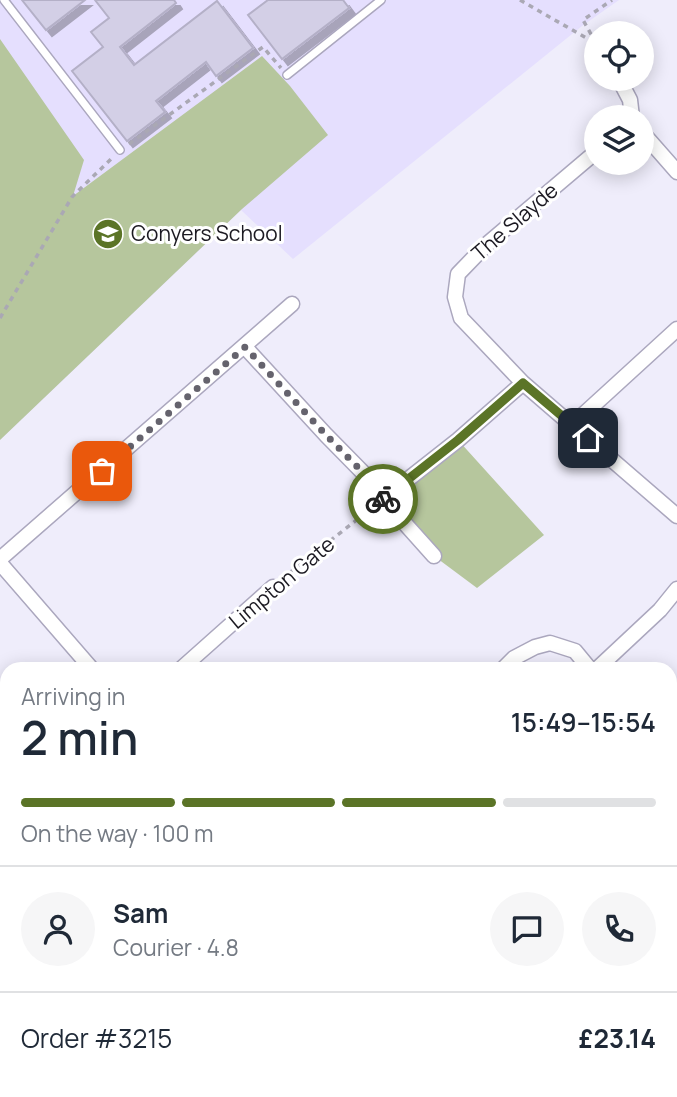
<!DOCTYPE html>
<meta charset="utf-8">
<style>
body{margin:0;font-family:Manrope,sans-serif;background:#f6f6f7;color:#1f2937;height:100vh;display:flex;flex-direction:column;font-size:26px;white-space:nowrap}
*{box-sizing:border-box;margin:0}
p{font-size:23px;color:#747a83}
.icon{flex:none;width:38px;height:38px;fill:none;stroke:currentColor;stroke-width:2;stroke-linecap:round;stroke-linejoin:round}
.map{position:relative;flex:1;overflow:hidden}
.details{position:absolute;left:0px;top:662px;width:677px;height:436px;display:flex;flex-direction:column;background:#fff;border-radius:21px 21px 0 0;box-shadow:0 4px 18px #0003}
.details>*{flex:none}
.buttons{position:absolute;left:584px;top:21px;display:grid;gap:14px}
.buttons a{display:grid;place-items:center;width:70px;height:70px;border-radius:50%;background:#fff;box-shadow:0 4px 18px #0003;font-size:35px}
.pin{position:absolute;display:grid;place-items:center;width:60px;height:60px;color:#fff;margin:-30px;border-radius:14px;box-shadow:0 4px 10px #0006}
.courier{position:absolute;display:grid;place-items:center;width:70px;height:70px;margin:-35px;border:5px solid #5b7427;border-radius:50%;background:#fff;color:#222;box-shadow:0 2px 9px #0007}
.overview em{font-style:normal;font-weight:600}
.overview div{display:flex;flex-direction:column-reverse}
.overview{display:flex;align-items:center;justify-content:space-between;height:119px;padding:0 21px}
h1{font-size:46px;font-weight:600;line-height:52px}
.bar{display:grid;grid-template-columns:repeat(4,1fr);gap:10px 7px;align-content:center;height:84px;padding:0 21px}
.bar i{height:9px;border-radius:5px;background:#e0e1e3}
.bar .current{background:#5b7427}
.bar p{grid-column:span 4}
.line{display:flex;align-items:center;gap:18px;padding:0 21px;border-top:2px solid #e0e1e3}
.line div{flex:1}
.round{display:grid;place-items:center;flex:none;width:74px;height:74px;border-radius:37px;background:#f6f6f7}
.map>svg:first-child{display:block}
.built{fill:#e5dffe}
.green{fill:#b6c69d}
.building{fill:#d3cfe6;stroke:#b4b0c7;stroke-width:2;filter:url(#shadow)}
.lines{fill:none;stroke-linecap:round;stroke-linejoin:round}
.lane-casing{stroke:#aba7be;stroke-width:10}
.street-casing{stroke:#aba7be;stroke-width:17}
.path{stroke:#aaa8b4;stroke-width:3.5;stroke-dasharray:5 5;stroke-linecap:butt}
.lane{stroke:#fff;stroke-width:7}
.street{stroke:#fff;stroke-width:14}
.done{stroke:#65636d;stroke-width:7;stroke-dasharray:0 12.6}
.route{stroke:#5b7427;stroke-width:9}
.labels{text-anchor:middle;stroke-width:6;stroke-linejoin:round;paint-order:stroke}
.street-label{font-size:21px;fill:#1b1921;stroke:#fff}
.poi-label{font-size:21px;fill:#1b1921;stroke:#fff;text-anchor:start}
</style>
<div class="map">
<svg width="677" height="1097" viewBox="0 0 677 1097">
<defs>
<filter id="shadow"><feDropShadow dx="6" dy="6" stdDeviation="0" flood-color="#0004"/></filter>
</defs>
<rect width="100%" height="100%" fill="#efedfb"/>
<path class="built" d="M0,0H619L582,26L293,259L241,210L0,440Z
M670,1001L677,1010V1097H178L173,1090H670Z"/>
<path class="green" d="M0,39L84,160L73,196L262,56L290,86L328,135L242,209L0,440Z
M458,440L544,535L477,588L434,556L383,499Z"/>
<path class="building" d="M22,0H85L46,30Z
M95,0H174L176,3L120,47L134,65L217,1L253,48L216,76L206,62L156,101L165,112L127,141L72,71L103,47L91,32L109,18Z
M268,0H343L349,8L282,59L248,15Z
M345,1090H355L359,1097H333Z
M435,1090H480L484,1097H431L429,1094Z"/>
<g class="lines">
<g class="lane-casing">
<path id="lane" d="M4,0L120,150
M287,75L381,0"/>
</g>
<g class="street-casing">
<path id="street" d="M619,79L630,100L632,117
M642,132L677,172
M597,151L486,245L458,274L455,297L461,318L523,383L677,516
M245,347L326,435L383,493V499L434,556
M573,424L677,329
M383,499L458,440L523,383
M0,559L292,304
M0,563L91,668
M182,668L273,587
M504,668L514,658L535,647L550,643L575,651L589,668
M598,668L660,610L677,589
M670,766L677,774
M670,792L677,785
M0,869L7,868"/>
</g>
<path class="path" d="M520,0L595,43
M596,43L583,20L612,0
M129,144L263,47L281,68
M0,318L72,197L112,158
M283,578L373,507"/>
<use href="#lane" class="lane"/>
<use href="#street" class="street"/>
</g>
<g class="lines">
<path class="done" d="M102,471L245,347L326,435L383,493V499"/>
<path class="route" d="M383,499L458,440L523,383L588,438"/>
</g>
<defs>
<g id="school-disc" transform="scale(1.575)"><circle r="9.5" fill="#5b7427" stroke="#fff"/><path d="M0-5L7-2L0 1L-7-2ZM-4 1L0 2.5L4 1V4Q0 6-4 4Z" fill="#fff"/></g>
</defs>
<g fill-rule="evenodd">
<use href="#school-disc" x="108" y="234"/>
</g>
<g class="labels">
<g class="street-label">
<text transform="translate(515 222) rotate(-41)" y="7">The Slayde</text>
<text transform="translate(282 583) rotate(-40)" y="7">Limpton Gate</text>
</g>
<g class="poi-label">
<text x="131" y="241">Conyers School</text>
</g>
</g>
</svg>
<div class="buttons">
<a><svg class="icon" aria-label="locate" viewBox="0 0 24 24"><circle cx="12" cy="12" r="6"/><path d="M12 2v4M12 18v4M2 12h4M18 12h4"/></svg></a>
<a><svg class="icon" aria-label="layers" viewBox="0 0 24 24"><path d="M12 4l9 5-9 5-9-5zM3 14l9 5 9-5"/></svg></a>
</div>
<div class="pin" style="left:102px;top:471px;background:#ea580c"><svg class="icon" aria-label="bag" viewBox="0 0 24 24"><path d="M5 8h14l-1 12H6zM9 8a3 3 0 0 1 6 0"/></svg></div>
<div class="pin" style="left:588px;top:438px;background:#1f2937"><svg class="icon" aria-label="home" viewBox="0 0 24 24"><path d="M3 11l9-7 9 7M6 9v11h12V9"/></svg></div>
<div class="courier" style="left:383px;top:499px"><svg class="icon" aria-label="bike" viewBox="0 0 24 24"><circle cx="6" cy="16" r="4"/><circle cx="18" cy="16" r="4"/><path d="M6 16l4-8h5l3 8M10 8l3 8H6M13 5h3"/></svg></div>
<section class="details">
<div class="overview"><div><h1>2 min</h1><p>Arriving in</p></div><em>15:49–15:54</em></div>
<div class="bar"><i class="current"></i><i class="current"></i><i class="current"></i><i></i><p>On the way · 100 m</p></div>
<div class="line" style="height:126px"><a class="round"><svg class="icon" aria-label="person" viewBox="0 0 24 24"><circle cx="12" cy="8" r="4"/><path d="M4 21q1-7 8-7t8 7"/></svg></a><div><b>Sam</b><p>Courier · 4.8</p></div><a class="round"><svg class="icon" aria-label="chat" viewBox="0 0 24 24"><path d="M4 5h16v11H9l-5 4z"/></svg></a><a class="round"><svg class="icon" aria-label="phone" viewBox="0 0 24 24"><path d="M5 4h4l2 5-3 2q2 4 5 5l2-3 5 2v4C11 20 4 13 5 4z"/></svg></a></div>
<div class="line" style="height:91px"><div>Order #3215</div><b>£23.14</b></div>
</section>
</div>
